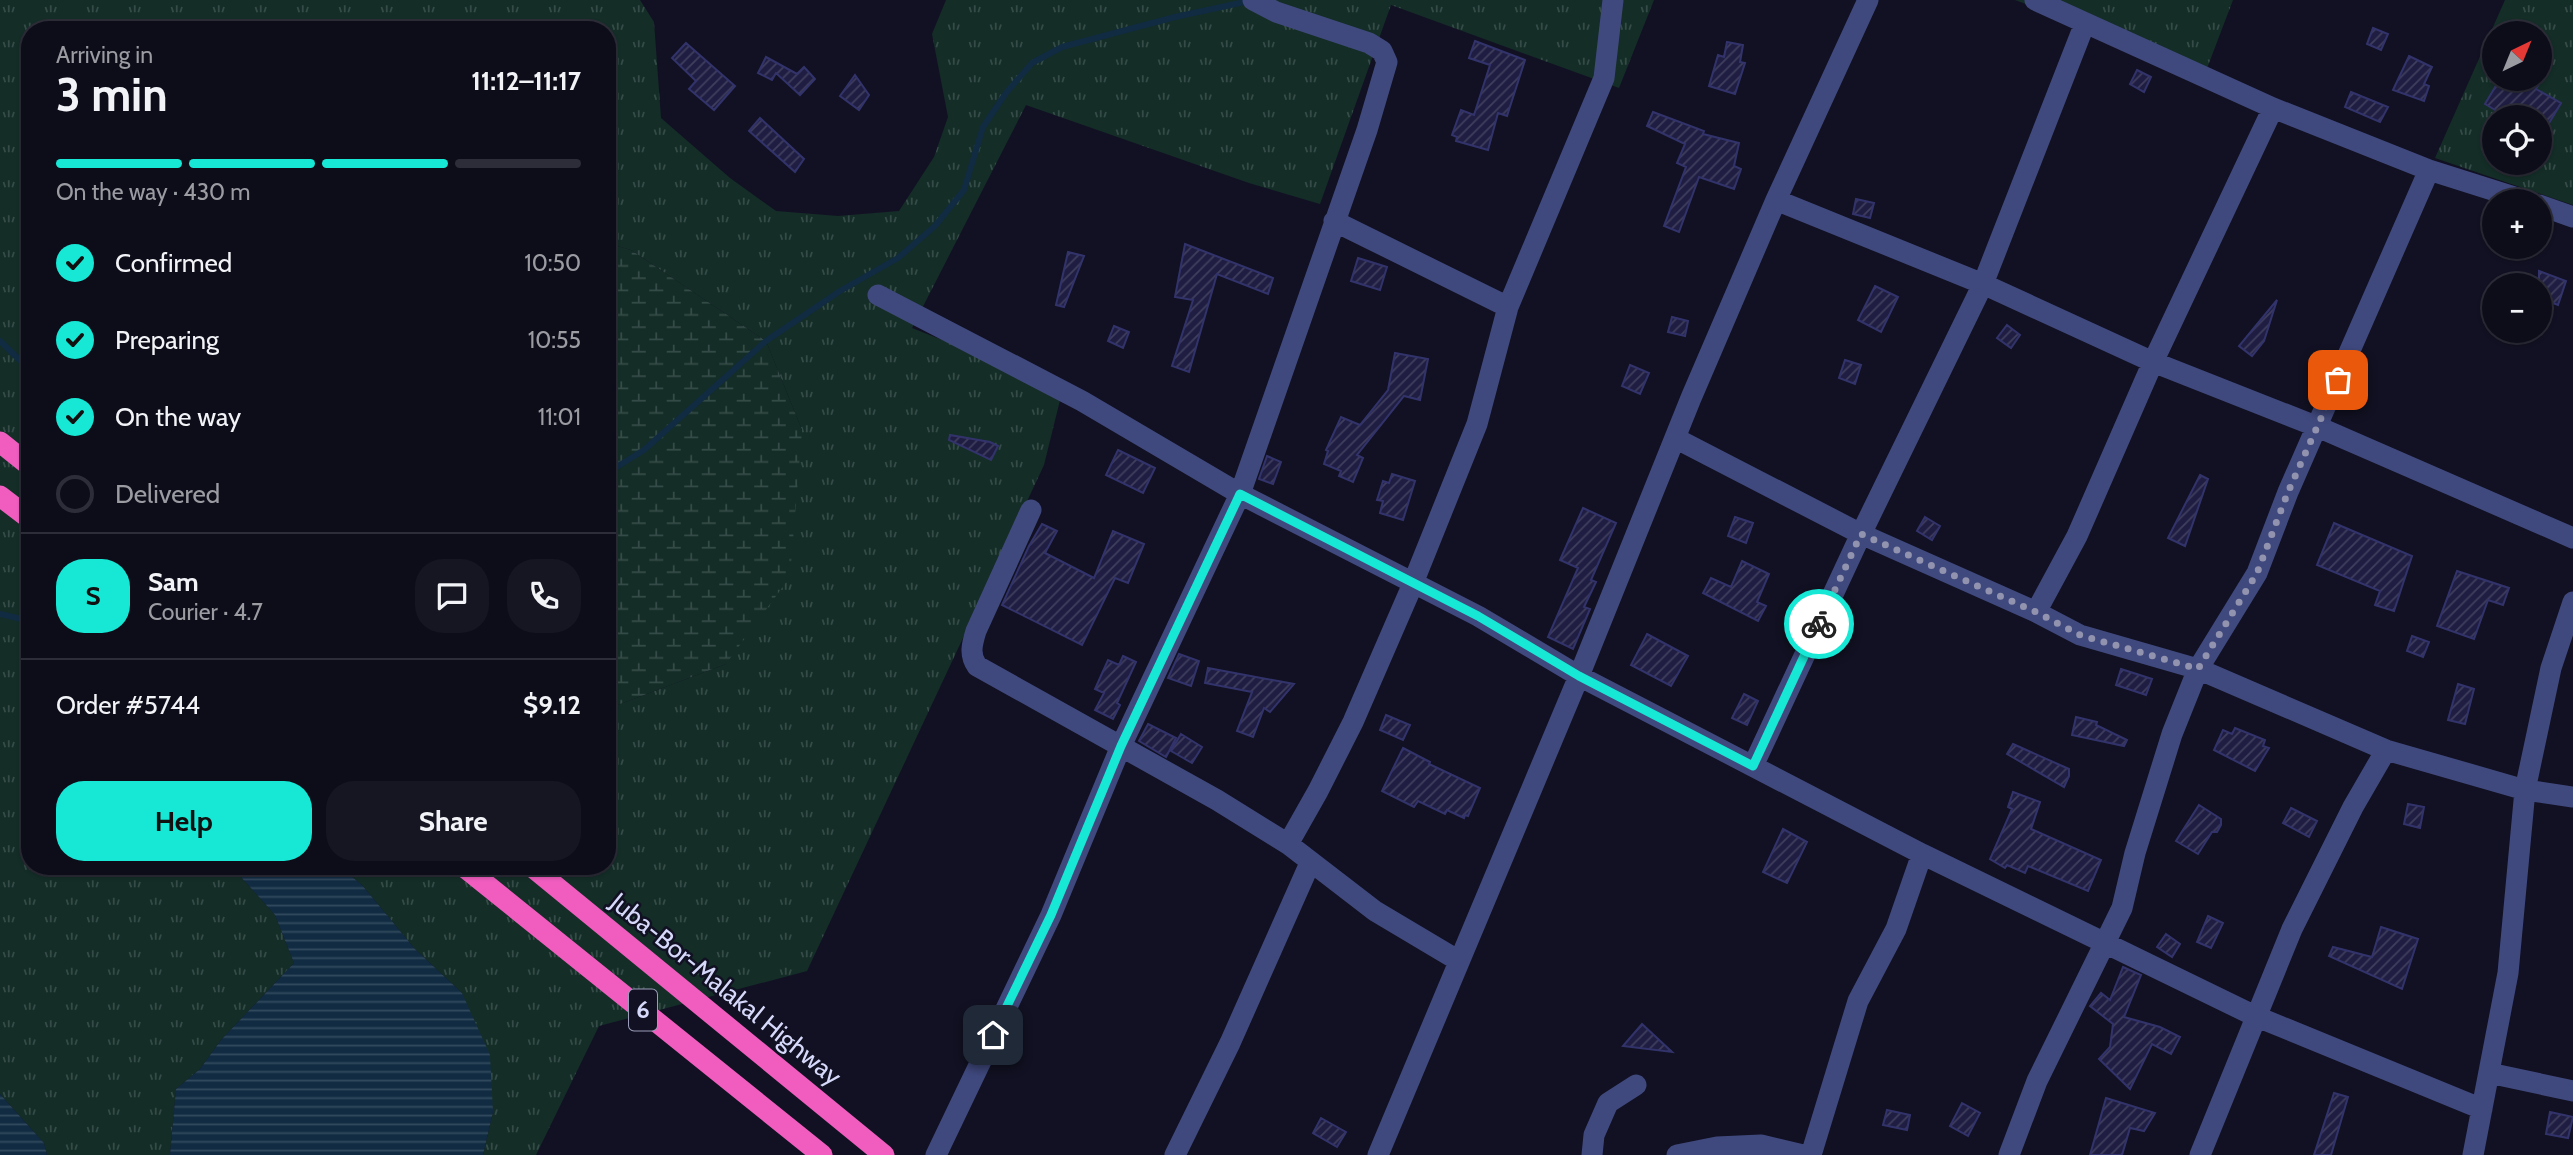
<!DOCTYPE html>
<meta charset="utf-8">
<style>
body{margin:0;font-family:Cabin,sans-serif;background:#161623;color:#f1f3f6;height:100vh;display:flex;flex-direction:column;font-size:26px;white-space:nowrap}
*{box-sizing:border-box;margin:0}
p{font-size:23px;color:#9a9ca2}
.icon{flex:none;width:38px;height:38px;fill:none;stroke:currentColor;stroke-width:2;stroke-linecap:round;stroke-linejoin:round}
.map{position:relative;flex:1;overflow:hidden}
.drawer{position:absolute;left:21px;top:21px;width:595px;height:854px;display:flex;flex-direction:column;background:#0d0d1a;border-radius:28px;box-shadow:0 2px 5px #0004,0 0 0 2px #2d2d39}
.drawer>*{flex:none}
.needle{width:46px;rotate:43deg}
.controls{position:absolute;left:2482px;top:21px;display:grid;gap:14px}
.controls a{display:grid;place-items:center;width:70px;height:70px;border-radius:50%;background:#0d0d1a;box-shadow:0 2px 5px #0004,0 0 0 2px #2d2d39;font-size:35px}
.pin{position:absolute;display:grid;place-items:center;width:60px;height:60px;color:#fff;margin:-30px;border-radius:14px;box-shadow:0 4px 10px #0006}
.courier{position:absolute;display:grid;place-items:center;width:70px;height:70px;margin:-35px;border:5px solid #16e8d5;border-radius:50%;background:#fff;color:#222;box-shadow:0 2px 9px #0007}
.summary em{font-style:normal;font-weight:700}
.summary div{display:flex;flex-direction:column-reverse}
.summary{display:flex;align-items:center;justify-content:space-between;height:119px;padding:0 35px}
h1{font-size:46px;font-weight:700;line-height:52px}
.bar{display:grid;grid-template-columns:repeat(4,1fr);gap:10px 7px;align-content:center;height:84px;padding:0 35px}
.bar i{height:9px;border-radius:5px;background:#2d2d39}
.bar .active{background:#16e8d5}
.bar p{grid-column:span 4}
.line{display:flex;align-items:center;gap:18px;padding:0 35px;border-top:2px solid #2d2d39}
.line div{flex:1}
.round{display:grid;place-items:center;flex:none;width:74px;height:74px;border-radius:28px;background:#161623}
ol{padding:0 35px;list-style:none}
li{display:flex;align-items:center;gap:21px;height:77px}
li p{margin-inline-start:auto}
li .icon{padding:7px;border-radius:50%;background:#16e8d5;color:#111;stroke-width:4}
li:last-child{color:#9a9ca2}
li i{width:38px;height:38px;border:4px solid #2d2d39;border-radius:50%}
.action{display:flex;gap:14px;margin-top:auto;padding:14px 35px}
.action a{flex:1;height:80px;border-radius:28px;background:#16e8d5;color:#111;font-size:28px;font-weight:700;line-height:80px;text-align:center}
.action a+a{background:#161623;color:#f1f3f6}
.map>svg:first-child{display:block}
.grass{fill:url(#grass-tufts);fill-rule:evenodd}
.wetland{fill:url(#wetland-marsh)}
.water{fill:url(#water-rules)}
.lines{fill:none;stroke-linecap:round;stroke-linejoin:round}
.stream{stroke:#112c42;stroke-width:6}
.building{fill:url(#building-hatch);stroke:#33336c;stroke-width:2}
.minor{stroke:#40497e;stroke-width:21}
.highway{stroke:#f05dbf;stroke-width:21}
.done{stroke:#9293af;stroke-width:7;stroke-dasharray:0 12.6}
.route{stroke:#16e8d5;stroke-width:9}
.labels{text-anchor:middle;stroke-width:5;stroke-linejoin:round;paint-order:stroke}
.shield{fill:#111123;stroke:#9c9dba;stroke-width:2}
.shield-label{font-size:24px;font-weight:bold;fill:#d7d9fb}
.street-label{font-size:26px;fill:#d7d9fb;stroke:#111123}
</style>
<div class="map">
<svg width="2573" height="1155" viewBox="0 0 2573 1155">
<defs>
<pattern id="grass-tufts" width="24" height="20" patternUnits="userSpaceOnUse" patternTransform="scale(1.75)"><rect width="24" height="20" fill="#142d27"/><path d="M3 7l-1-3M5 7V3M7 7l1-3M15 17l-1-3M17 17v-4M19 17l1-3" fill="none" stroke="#354b47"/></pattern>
<pattern id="wetland-marsh" width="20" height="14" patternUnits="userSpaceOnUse" patternTransform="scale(1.75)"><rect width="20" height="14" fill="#142d27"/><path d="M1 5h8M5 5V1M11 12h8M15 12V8" fill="none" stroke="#354b47"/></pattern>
<pattern id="water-rules" width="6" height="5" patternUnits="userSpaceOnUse" patternTransform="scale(1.75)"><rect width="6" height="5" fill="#112c42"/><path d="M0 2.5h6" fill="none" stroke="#334a5e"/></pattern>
<pattern id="building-hatch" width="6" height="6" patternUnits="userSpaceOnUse" patternTransform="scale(1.75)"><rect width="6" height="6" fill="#1f1e42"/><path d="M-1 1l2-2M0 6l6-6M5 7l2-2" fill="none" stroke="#3f3e5e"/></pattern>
</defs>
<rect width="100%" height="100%" fill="#111123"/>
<path class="grass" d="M0,0H640L654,22L661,118L730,178L776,211L838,216L899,211L934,157L948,117L932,34L946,0H1654L1619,88L1391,5L1320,204L1249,183L1026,105L912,328L1063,388L1044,465L807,971L599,1026L536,1155H483L493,1112L462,993L415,949L362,885L339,866H607V709L726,664L802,430L766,341L631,250L607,243V30H30V866H231L275,915L294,963L221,1040L200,1069L176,1089L170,1155H47L44,1143L0,1094Z
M2015,0H2233L2206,71Z
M2505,0H2573V205L2435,158ZM2494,33H2539V79H2494ZM2494,117H2539V163H2494Z"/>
<path class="wetland" d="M607,243L631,250L766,341L802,430L790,577L726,664L607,709Z"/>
<path class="water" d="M231,866H339L362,885L415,949L462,993L490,1055L493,1112L483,1155H170L176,1089L200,1069L221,1040L294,963L275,915Z
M0,1094L44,1143L47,1155H0Z"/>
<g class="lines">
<path class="stream" d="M0,341L30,370
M607,473L644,450L766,341L840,291L898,258L935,226L964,190L983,127L1006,93L1032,63L1062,47L1175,17L1249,1
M0,614L30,621"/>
</g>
<path class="building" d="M2373,28L2388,34L2381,50L2367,44Z
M1475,41L1525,60L1507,116L1498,113L1488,150L1456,141L1457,137L1452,135L1461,110L1474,115L1490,65L1469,58Z
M1727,42L1743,45L1740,62L1745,63L1735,94L1709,86L1718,55L1724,57Z
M686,43L735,86L714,110L689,89L696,81L672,58Z
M2409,56L2432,67L2424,84L2429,86L2424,101L2393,90Z
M766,57L797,74L804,67L815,79L800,95L776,73L772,80L758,73Z
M2137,70L2151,77L2144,92L2130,84Z
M855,75L869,95L859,110L840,96Z
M2500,79H2542L2536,89L2561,103L2539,140V117H2507L2485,104Z
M2351,92L2388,107L2380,122L2345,107Z
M1653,112L1704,131L1703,134L1739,143L1734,166L1741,169L1734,189L1699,177L1679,232L1664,226L1686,167L1677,163L1685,144L1647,126Z
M760,118L804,159L795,172L749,131Z
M1856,199L1874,203L1870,218L1853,214Z
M1185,244L1273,278L1268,294L1217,274L1189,372L1172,366L1193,300L1175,297Z
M1068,252L1084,256L1064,307L1056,305Z
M1358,258L1387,267L1380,290L1351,281Z
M2539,271L2566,281L2558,305L2539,298Z
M1875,286L1898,297L1881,332L1858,320Z
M2277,300L2264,341L2252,356L2239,346Z
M1672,317L1688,321L1685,336L1668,332Z
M2007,325L2020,335L2011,348L1997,338Z
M1114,326L1129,332L1123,348L1108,341Z
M1395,353L1428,359L1420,400L1404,396L1357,455L1363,458L1353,482L1339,476L1341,471L1324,464L1328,451L1326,450L1341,417L1360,425L1388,390Z
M1845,360L1861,365L1855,384L1839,378Z
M1630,365L1649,373L1640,394L1622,386Z
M950,435L990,442L998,446L991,460L949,440Z
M1118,450L1155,468L1143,493L1106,475Z
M1267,456L1281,462L1273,484L1259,479Z
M1392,474L1415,481L1403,520L1380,513L1383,501L1377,500L1383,481L1389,483Z
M2200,475L2208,479L2185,546L2168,538Z
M1583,508L1616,523L1591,580L1596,582L1584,607L1590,609L1573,649L1548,637L1578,568L1560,560Z
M1735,517L1753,523L1746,543L1728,536Z
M1925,517L1940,526L1932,540L1917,531Z
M2334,523L2412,556L2394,611L2375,605L2380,591L2317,565Z
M1042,524L1057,531L1045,553L1094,578L1113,531L1144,544L1128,583L1115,578L1082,645L1002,605L1029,546Z
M1742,561L1769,574L1757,602L1766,606L1758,621L1703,593L1711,578L1731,587Z
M2457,571L2509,588L2503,605L2488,600L2474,639L2437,626Z
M1647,634L1688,656L1671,686L1631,665Z
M2412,636L2429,642L2423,657L2407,651Z
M1179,654L1199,661L1191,686L1168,678Z
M1123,656L1136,662L1117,703L1120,705L1113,719L1095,710L1104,693L1095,689L1108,660L1119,665Z
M1208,668L1294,684L1270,712L1264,708L1253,737L1237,731L1252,692L1205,683Z
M2121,669L2152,679L2146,695L2116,685Z
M2458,684L2474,689L2465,724L2448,720Z
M1744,694L1758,701L1747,725L1732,718Z
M1386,715L1410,725L1403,740L1380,730Z
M2076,717L2097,722L2096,725L2127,740L2124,746L2072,735Z
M1148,724L1176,738L1166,757L1139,741Z
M2235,728L2265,740L2263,746L2269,748L2255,771L2214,750L2223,730L2232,734Z
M1181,734L1202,747L1192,763L1171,751Z
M2013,744L2069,769V776L2064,787L2007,754Z
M1403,748L1430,762L1429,764L1480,788L1468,816L1465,815L1464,818L1447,810L1445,814L1418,801L1414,807L1382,791Z
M2013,792L2040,802L2031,829L2101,860L2088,891L2028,866L2025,873L2007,865L2005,868L1990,859L2012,809L2008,807Z
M2408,804L2424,807L2420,828L2404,824Z
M2199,805L2221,819V825L2217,832H2212L2198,854L2176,841Z
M2291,808L2317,821L2309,837L2283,823Z
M1783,829L1807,842L1787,883L1763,872Z
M2208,916L2223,923L2211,948L2197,942Z
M2381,927L2418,939L2402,989L2329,956L2333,947L2372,957Z
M2166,934L2180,944L2172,957L2157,947Z
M2123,967L2141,975L2124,1017L2160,1027L2180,1037L2171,1054L2152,1044L2130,1089L2099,1059L2110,1047L2113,1024L2090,1006L2101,993L2110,1000Z
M1642,1024L1672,1052L1623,1046Z
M2334,1093L2348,1097L2331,1155H2314Z
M2106,1098L2155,1113L2144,1131L2130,1128L2122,1155H2090Z
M1962,1103L1980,1113L1968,1136L1950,1126Z
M1887,1110L1910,1115L1907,1130L1883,1125Z
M2550,1112L2573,1117L2568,1138L2546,1134Z
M1321,1118L1346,1132L1337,1147L1313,1133Z"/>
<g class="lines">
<path class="minor" d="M2035,0L2273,108L2429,170L2527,201
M1776,200L1983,284L2153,362L2318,427L2573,538
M2539,205L2573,217
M1334,221L1508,307
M878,295L1082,401L1240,494L1478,616L1579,676L1922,854L2255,1016L2482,1109
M1675,438L1861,534L2036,612L2080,635L2198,669L2386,750L2525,790L2573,797
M1031,510L976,631C972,644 969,655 977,666L1217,800L1288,844L1375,911L1459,961
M2036,612L2077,536L2153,362L2273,108
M1753,766L1861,534L1983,284L2085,23
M1288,844L1318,791L1353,722L1409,593L1477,424L1508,307L1604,78L1613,0
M2489,1073L2573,1091
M936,1155L1051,915L1121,746L1240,494L1367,130L1387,62L1382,51L1369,43L1276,12L1253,0
M1175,1155L1230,1043L1310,863
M1378,1155L1579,676L1691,398L1776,200L1868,0
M1592,1155L1594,1135L1608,1103L1636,1085
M1677,1155L1717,1147L1761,1145L1803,1155
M1811,1155L1858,1001L1896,929L1922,854
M2009,1155L2037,1081L2122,908L2135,853L2172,734L2198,669L2257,573L2288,492L2429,170
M2200,1155L2292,929L2353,807L2386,750
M2473,1155L2508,973L2525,790L2551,668L2573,602"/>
<path class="highway" d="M0,442L30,466
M0,496L30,519
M463,866L822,1155
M531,866L884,1155"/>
</g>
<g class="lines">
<path class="done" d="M1819,624L1861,534L2036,612L2080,635L2198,669L2257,573L2288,492L2338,380"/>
<path class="route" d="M993,1035L1051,915L1121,746L1240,494L1478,616L1579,676L1753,766L1819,624"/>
</g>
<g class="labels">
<rect class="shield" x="629" y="989.5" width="28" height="41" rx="5"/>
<g class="shield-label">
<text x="643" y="1018">6</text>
</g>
<g class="street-label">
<text transform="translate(726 989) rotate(39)" y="9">Juba-Bor-Malakal Highway</text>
</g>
</g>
</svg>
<div class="controls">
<a><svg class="needle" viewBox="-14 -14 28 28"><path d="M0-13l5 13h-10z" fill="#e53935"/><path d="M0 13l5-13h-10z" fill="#9a9ca2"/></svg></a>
<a><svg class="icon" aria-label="locate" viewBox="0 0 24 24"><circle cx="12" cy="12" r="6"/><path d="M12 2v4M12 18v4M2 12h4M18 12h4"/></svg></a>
<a>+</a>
<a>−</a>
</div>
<div class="pin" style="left:2338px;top:380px;background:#ea580c"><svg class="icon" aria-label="bag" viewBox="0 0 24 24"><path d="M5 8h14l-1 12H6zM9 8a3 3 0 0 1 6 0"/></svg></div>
<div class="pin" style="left:993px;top:1035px;background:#1f2937"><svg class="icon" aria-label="home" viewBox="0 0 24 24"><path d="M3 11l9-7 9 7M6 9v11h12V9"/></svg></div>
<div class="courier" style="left:1819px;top:624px"><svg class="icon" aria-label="bike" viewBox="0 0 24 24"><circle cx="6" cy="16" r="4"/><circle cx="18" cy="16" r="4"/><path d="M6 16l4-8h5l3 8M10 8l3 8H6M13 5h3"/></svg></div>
<section class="drawer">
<div class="summary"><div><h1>3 min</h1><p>Arriving in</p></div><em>11:12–11:17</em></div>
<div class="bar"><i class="active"></i><i class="active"></i><i class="active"></i><i></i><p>On the way · 430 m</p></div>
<ol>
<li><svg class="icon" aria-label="check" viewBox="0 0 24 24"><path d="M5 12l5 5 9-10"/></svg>Confirmed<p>10:50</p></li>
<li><svg class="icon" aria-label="check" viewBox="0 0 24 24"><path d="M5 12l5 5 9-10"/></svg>Preparing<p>10:55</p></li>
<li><svg class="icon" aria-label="check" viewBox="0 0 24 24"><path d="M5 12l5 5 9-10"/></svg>On the way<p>11:01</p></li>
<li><i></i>Delivered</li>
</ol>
<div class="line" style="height:126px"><b class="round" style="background:#16e8d5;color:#111">S</b><div><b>Sam</b><p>Courier · 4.7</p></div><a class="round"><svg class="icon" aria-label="chat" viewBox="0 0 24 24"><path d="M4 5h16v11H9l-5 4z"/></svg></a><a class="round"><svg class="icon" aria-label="phone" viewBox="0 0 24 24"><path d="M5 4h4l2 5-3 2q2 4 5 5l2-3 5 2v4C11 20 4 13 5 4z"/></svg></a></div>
<div class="line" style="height:91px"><div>Order #5744</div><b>$9.12</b></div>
<div class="action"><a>Help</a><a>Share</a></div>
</section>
</div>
